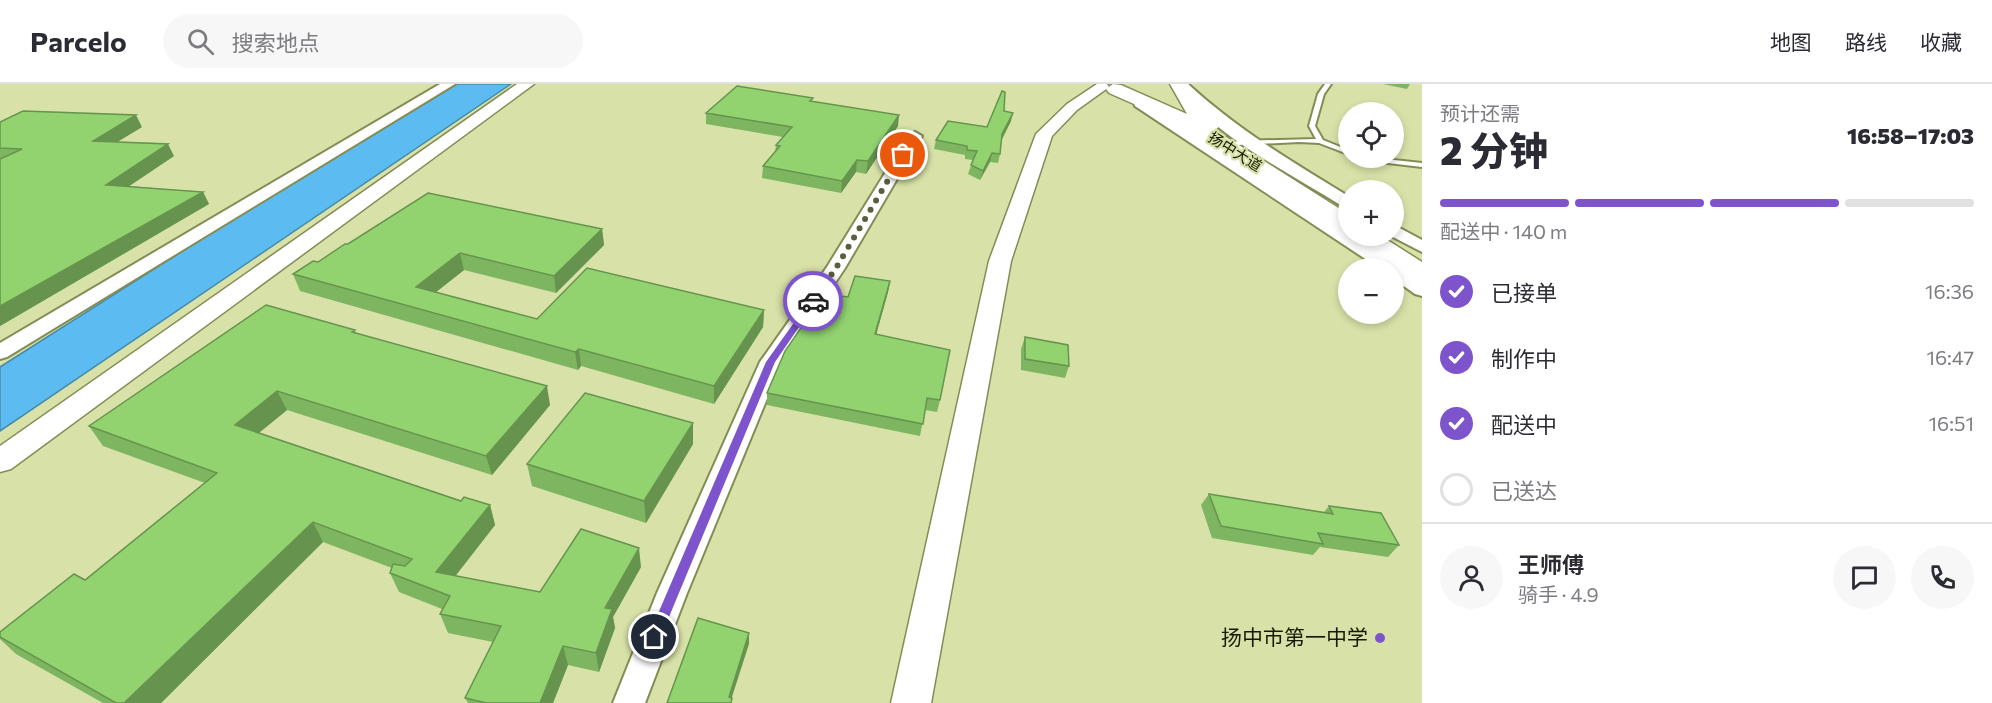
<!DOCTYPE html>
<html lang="zh">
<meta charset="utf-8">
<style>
body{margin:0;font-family:Commissioner,"Noto Sans SC",sans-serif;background:#f7f7f7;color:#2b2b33;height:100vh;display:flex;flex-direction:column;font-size:22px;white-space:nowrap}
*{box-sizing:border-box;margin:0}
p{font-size:20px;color:#7c7c81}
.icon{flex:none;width:33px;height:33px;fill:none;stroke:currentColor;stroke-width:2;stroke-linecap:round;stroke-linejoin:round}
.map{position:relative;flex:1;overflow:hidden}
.side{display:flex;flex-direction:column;background:#fff;width:570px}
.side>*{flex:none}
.tools{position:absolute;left:1338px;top:18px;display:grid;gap:12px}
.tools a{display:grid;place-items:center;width:66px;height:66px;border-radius:50%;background:#fff;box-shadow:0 3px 9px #0003;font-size:30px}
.pin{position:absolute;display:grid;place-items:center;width:51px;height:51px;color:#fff;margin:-26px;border:3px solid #fff;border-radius:50%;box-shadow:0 2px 6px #0007}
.courier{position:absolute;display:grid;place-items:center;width:60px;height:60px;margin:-30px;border:4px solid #7e54cd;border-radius:50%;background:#fff;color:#222;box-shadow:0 2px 8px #0007}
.overview em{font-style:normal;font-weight:800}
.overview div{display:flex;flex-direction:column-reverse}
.overview{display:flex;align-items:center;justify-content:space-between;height:102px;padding:0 18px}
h1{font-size:39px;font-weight:800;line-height:45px}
.bar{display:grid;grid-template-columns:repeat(4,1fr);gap:9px 6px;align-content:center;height:72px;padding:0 18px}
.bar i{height:8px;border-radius:4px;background:#e1e1e2}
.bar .active{background:#7e54cd}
.bar p{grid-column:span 4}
.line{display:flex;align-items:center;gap:15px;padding:0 18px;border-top:2px solid #e1e1e2}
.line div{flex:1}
.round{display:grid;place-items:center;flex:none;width:63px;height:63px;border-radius:32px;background:#f7f7f7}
ol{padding:0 18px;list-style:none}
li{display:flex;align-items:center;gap:18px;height:66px}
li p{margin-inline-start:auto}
li .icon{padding:6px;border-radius:50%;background:#7e54cd;color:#fff;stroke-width:4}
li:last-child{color:#7c7c81}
li i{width:33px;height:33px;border:3px solid #e1e1e2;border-radius:50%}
header{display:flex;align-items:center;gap:36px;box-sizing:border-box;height:84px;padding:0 30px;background:#fff;border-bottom:2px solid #e1e1e2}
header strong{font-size:28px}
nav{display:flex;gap:33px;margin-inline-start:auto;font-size:21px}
.search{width:420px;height:54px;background:#f7f7f7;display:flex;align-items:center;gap:15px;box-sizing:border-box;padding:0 21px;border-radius:33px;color:#7c7c81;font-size:22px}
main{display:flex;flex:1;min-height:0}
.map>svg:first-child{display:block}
.water{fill:#5cbcf1;stroke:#478baa;stroke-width:1.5}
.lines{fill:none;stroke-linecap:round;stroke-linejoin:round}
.service-casing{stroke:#848c56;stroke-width:4}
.minor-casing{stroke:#848c56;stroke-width:4}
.tertiary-casing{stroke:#848c56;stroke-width:3}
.primary-casing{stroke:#848c56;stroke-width:3}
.service{fill:#fff;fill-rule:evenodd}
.minor{fill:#fff;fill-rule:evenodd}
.tertiary{fill:#fff;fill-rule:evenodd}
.primary{fill:#fff;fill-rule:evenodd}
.wall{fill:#7eb560}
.shaded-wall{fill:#66944e}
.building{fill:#92d370;stroke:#66944e;stroke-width:1.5}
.route{fill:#7e54cd}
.done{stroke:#5b5f3d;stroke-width:6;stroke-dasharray:0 10.8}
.poi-dot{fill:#7e54cd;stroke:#d8e2a8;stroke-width:2}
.labels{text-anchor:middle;stroke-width:4.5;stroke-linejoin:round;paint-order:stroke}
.far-street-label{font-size:15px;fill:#171904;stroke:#d8e2a8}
.near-poi-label{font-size:21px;fill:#171904;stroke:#d8e2a8;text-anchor:end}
</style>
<header>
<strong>Parcelo</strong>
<div class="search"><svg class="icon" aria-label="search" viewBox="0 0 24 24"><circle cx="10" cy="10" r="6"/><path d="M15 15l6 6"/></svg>搜索地点</div>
<nav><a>地图</a><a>路线</a><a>收藏</a></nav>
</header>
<main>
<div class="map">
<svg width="1422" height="619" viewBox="0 0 1422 619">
<rect width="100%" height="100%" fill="#d8e2a8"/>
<path class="water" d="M457,0H511L0,347V283L214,147Z"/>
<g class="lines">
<g class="service-casing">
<path id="service" d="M1325,0H1331L1324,10L1315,42L1323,56L1348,66V70L1319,59L1299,58L1237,61L1234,59L1237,57L1316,55L1309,42L1318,10Z
M1359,74H1375L1422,79V83L1362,76Z"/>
</g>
<g class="minor-casing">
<path id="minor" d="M440,0H455L7,273L0,275V259Z
M1175,0H1188C1238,46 1291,77 1348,112V124L1342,122C1286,87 1217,54 1175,0Z
M1140,15L1167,29L1348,149V152H1353L1422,197V212L1415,210L1394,195V184H1379L1135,22L1134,19Z
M915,48L922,52L845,184L782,278L687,509L645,619H613L657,509L760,278L827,183L908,52Z
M1394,141L1422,156V168L1391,152H1394Z"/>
</g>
<g class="tertiary-casing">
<path id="tertiary" d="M517,0H534L11,385L0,388V362Z
M1097,0H1107L1109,3L1077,26L1052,52L1011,177L931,619H891L989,177L1036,50L1067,20Z"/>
</g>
<g class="primary-casing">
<path id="primary" d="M1113,0L1121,1L1187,30L1170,0H1188L1198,19L1221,41L1215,46L1348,130V148L1339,146L1219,65L1166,34L1109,9L1106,5Z
M1351,152H1381L1422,178V198L1412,196L1355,157Z"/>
</g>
<use href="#service" class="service"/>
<use href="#minor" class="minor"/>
<use href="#tertiary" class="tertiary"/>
<use href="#primary" class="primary"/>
</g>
<path class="wall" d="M1383,0H1410L1407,5Z
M813,17L898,42L866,90L856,88L841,109L762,94L763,82L775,68L776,61L783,53L706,40V29Z
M1004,27L1011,37L1002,55L1000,70L998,79L990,78L980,96L968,90L973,76L965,75V71L934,65L936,56L987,43Z
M0,38L142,43L117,58L174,72L129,102L203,108L209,120L0,242Z
M602,145L604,161L556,209L464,186L436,208L537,235L764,226L763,243L714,320L581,282L578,286L300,207L293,190L318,178Z
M890,197L888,208L876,251L940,316L937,328L925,326L920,352L767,321V309L831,240L848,213Z
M355,246L356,249L550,321L492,391L287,326L259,349L461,417L490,421L495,441L455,492L540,508L641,483L613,533L615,544L599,588L568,581L553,619H468L465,614L493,558L448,549L440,530L442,525L399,508L390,489L392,484L323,458L161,619H103L16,570L0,555V548L85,496L205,399L103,362L89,342Z
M1025,253L1069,282L1065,294L1021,286V265Z
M693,360L646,439L532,402L527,380Z
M1209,410L1324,428L1329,422L1399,461L1388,473L1320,463L1313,471L1212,454L1201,421Z"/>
<path class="shaded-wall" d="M1013,29L1011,37L1000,59L1002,50Z
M136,31L142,43L99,69L93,57Z
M899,31L898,42L866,90L868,77Z
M168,60L174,72L113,113L106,101Z
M992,69L990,78L980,96L983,87Z
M857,76L856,88L841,109L842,97Z
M203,108L209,120L0,242V222Z
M602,145L604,161L556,209L554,192Z
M460,169L464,186L421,220L416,203Z
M890,197L888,208L873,262L875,250Z
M764,226L763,243L714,320V302Z
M579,265L581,282L578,286L575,268Z
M547,302L550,321L492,391L486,372Z
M277,307L287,326L245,360L235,341Z
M693,339V360L646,439L644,417Z
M490,421L495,441L443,508L436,488Z
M313,438L323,458L161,619H124Z
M639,464L641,483L613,533L615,544L599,588L596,569L605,524Z
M749,549V560L730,619L729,613Z
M563,562L568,581L553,619H540Z"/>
<path class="building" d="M737,2L813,14L810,17L899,31L868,77L857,76L842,97L763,82L780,62L776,61L792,43L706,29Z
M1002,7L1005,8L1004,27L1013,29L1002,50L1000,70L992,69L983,87L971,81L977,67L967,66V62L936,56L948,37L987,43Z
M23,27L136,31L93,57L168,60L106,101L203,108L0,222V75L22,65L0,64V38Z
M428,109L602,145L554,192L460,169L416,203L537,235L587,184L764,226L714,302L579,265L575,268L293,190L313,177L318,178L345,160H348Z
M855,192L890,197L875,250L950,266L940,316L927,314L923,340L767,309L785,267L807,235L831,240L841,212L848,213Z
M266,221L355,246L352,248L547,302L486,372L277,307L235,341L461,417L464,413L490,421L436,488L540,508L581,445L639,464L605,524L612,525L596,569L563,562L540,619H487L465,614L501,542L440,530L450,512L390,489L393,480L405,482L412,475L313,438L124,619H116L0,553V548L74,490L85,496L217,389L89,342Z
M1025,253L1068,261L1069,282L1025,275Z
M585,309L693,339L644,417L527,380Z
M1209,410L1333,430L1329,422L1381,429L1399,461L1318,449L1323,460L1221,442Z
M698,534L749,549L729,613L732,614L731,619H667Z"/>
<path class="route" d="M810,216L817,217L775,278L659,557H650L648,553L766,278Z"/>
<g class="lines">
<path class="done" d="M813,217L836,184L903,71"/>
</g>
<circle class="poi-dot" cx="1380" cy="554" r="6"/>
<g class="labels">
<g class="far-street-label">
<text transform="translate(1235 68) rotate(32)" y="5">扬中大道</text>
</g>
<g class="near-poi-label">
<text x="1368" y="561">扬中市第一中学</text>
</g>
</g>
</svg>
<div class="tools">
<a><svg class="icon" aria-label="locate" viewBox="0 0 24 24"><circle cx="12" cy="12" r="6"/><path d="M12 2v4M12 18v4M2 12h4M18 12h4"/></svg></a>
<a>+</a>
<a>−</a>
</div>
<div class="pin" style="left:903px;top:71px;background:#ea580c"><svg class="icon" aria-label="bag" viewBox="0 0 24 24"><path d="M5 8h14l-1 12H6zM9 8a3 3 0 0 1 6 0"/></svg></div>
<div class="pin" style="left:654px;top:553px;background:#1f2937"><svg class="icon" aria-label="home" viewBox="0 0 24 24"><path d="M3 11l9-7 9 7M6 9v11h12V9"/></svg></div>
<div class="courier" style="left:813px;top:217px"><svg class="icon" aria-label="car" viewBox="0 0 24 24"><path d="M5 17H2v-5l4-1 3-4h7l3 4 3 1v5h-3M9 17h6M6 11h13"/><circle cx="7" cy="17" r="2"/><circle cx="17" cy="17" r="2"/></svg></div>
</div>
<section class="side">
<div class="overview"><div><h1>2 分钟</h1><p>预计还需</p></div><em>16:58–17:03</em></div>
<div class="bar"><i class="active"></i><i class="active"></i><i class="active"></i><i></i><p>配送中 · 140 m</p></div>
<ol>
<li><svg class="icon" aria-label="check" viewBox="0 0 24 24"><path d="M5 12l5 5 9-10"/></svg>已接单<p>16:36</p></li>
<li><svg class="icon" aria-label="check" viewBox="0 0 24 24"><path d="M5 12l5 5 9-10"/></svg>制作中<p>16:47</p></li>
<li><svg class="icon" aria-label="check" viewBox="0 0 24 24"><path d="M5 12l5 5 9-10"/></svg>配送中<p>16:51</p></li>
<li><i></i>已送达</li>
</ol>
<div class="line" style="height:108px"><a class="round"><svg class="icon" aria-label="person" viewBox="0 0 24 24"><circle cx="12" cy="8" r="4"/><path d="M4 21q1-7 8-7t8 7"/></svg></a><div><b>王师傅</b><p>骑手 · 4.9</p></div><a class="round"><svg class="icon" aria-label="chat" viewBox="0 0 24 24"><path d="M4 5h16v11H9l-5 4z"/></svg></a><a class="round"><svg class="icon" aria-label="phone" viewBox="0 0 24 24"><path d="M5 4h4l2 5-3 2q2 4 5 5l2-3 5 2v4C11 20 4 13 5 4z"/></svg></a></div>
</section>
</main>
